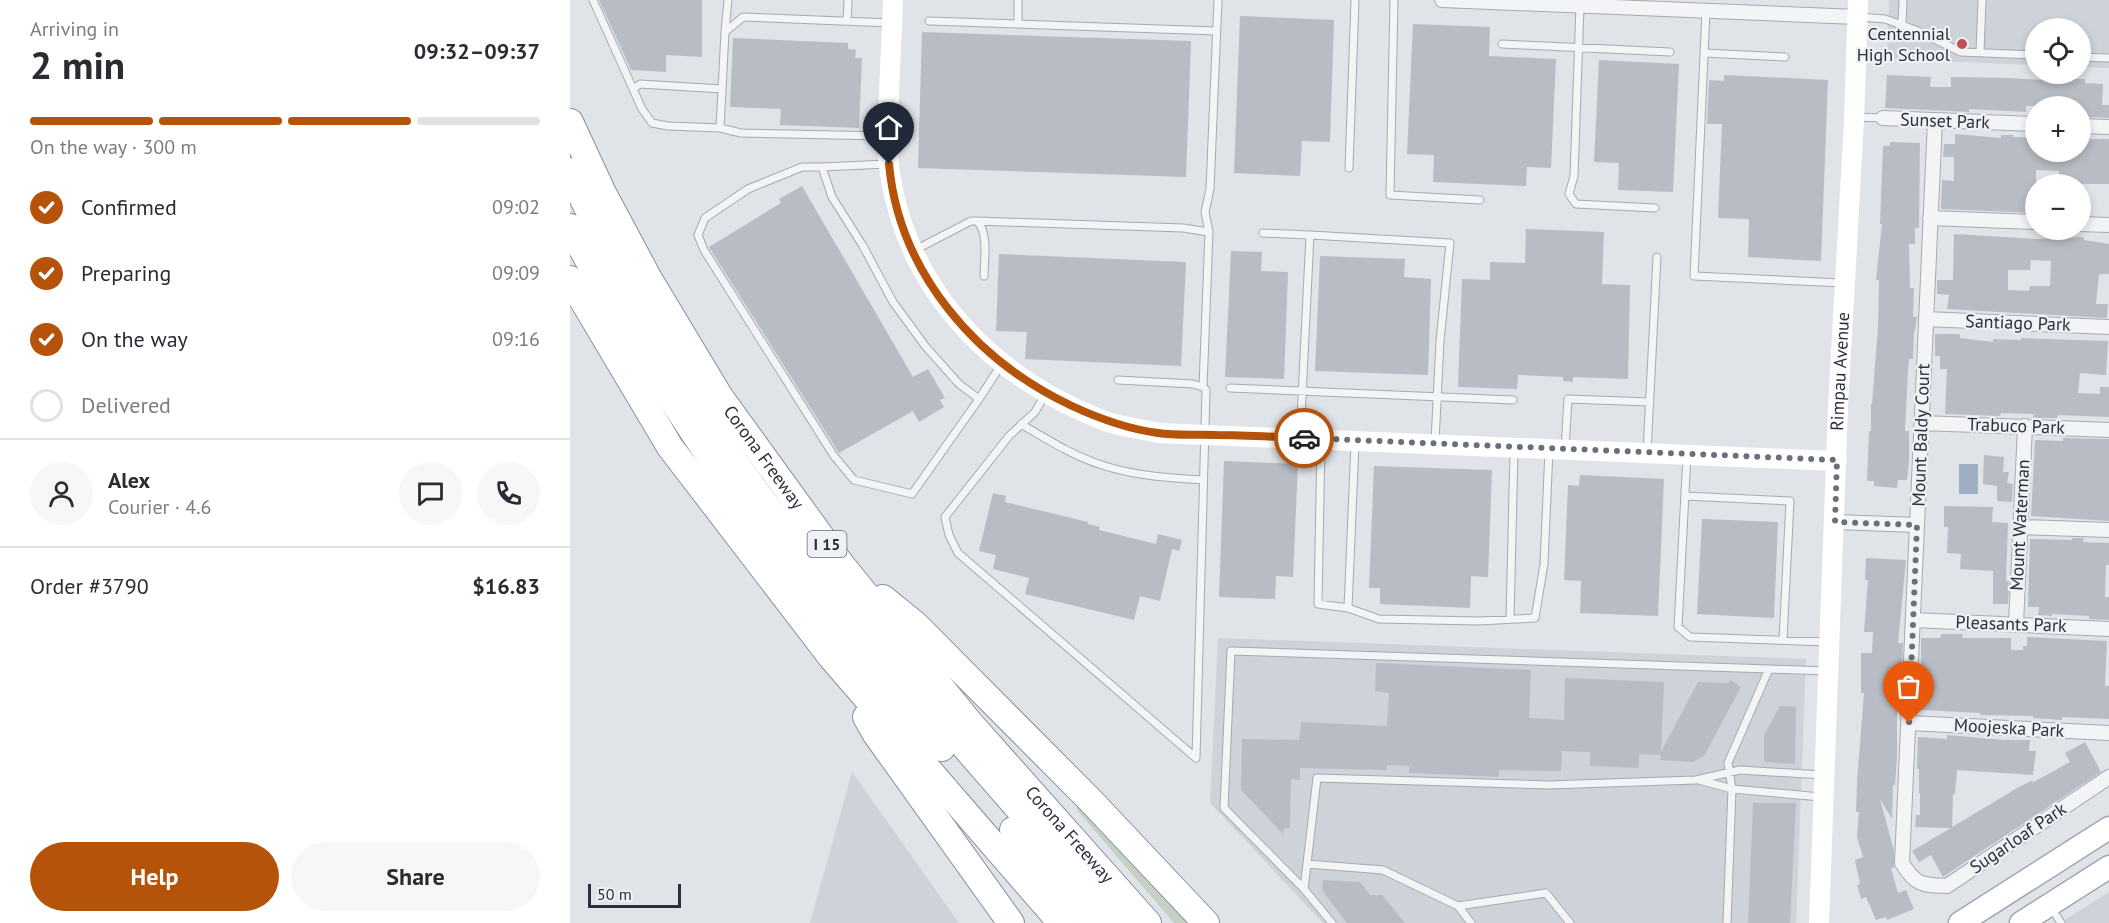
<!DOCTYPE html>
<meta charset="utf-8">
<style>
body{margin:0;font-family:"PT Sans",sans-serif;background:#f7f7f7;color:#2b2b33;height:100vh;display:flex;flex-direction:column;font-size:22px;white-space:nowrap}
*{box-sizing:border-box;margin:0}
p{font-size:20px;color:#7c7c81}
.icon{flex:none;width:33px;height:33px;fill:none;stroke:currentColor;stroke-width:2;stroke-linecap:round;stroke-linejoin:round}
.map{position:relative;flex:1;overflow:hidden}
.details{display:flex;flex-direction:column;background:#fff;width:570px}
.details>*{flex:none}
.buttons{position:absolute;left:1455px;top:18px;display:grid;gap:12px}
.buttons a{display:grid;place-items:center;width:66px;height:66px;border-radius:50%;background:#fff;box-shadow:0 3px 9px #0003;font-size:30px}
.scale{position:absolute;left:18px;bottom:15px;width:93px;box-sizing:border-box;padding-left:6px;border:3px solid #2a303d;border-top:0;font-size:16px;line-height:21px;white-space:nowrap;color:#2a303d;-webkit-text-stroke:4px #eff1f5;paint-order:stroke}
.pin{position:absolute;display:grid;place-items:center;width:51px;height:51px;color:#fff;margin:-62px -26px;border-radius:50% 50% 50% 0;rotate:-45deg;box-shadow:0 0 6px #0007}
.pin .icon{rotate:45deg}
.courier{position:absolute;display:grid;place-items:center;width:60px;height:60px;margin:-30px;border:4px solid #b45309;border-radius:50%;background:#fff;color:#222;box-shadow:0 2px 8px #0007}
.summary em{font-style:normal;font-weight:600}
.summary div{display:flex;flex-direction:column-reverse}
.summary{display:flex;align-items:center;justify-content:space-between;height:102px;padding:0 30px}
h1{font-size:39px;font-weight:600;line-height:45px}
.bar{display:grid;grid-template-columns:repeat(4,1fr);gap:9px 6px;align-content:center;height:72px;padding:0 30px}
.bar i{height:8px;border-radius:4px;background:#e1e1e2}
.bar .on{background:#b45309}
.bar p{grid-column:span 4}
.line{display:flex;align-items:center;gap:15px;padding:0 30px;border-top:2px solid #e1e1e2}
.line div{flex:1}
.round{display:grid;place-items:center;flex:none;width:63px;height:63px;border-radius:32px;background:#f7f7f7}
ol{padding:0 30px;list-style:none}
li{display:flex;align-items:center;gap:18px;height:66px}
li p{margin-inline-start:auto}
li .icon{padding:6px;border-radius:50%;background:#b45309;color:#fff;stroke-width:4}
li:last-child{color:#7c7c81}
li i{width:33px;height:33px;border:3px solid #e1e1e2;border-radius:50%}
.button{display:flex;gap:12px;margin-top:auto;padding:12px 30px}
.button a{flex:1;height:69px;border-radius:36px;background:#b45309;color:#fff;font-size:24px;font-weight:600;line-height:69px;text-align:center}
.button a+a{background:#f7f7f7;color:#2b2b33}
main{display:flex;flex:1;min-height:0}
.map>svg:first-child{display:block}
.built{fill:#ced2d9}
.green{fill:#c5d1c2}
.water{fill:#9eafc4}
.building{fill:#b8bcc4;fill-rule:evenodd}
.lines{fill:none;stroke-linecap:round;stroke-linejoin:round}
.service-casing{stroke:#a6aab1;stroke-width:9}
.minor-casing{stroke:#a6aab1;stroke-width:16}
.primary-casing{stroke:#a0a7b2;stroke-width:25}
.motorway-casing{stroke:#89909d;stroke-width:28}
.service{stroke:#f2f4f6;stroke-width:7}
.minor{stroke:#f2f4f6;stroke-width:14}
.secondary{stroke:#fff;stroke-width:20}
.primary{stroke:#fff;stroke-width:22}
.motorway{stroke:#fff;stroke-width:26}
.done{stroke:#6a6f79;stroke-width:6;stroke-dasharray:0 10.8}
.route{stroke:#b45309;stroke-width:8}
.poi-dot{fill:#c2505b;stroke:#eff1f5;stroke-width:2}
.labels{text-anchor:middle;stroke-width:4.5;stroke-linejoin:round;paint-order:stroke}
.shield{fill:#eff1f5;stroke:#656a74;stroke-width:1.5}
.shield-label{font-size:16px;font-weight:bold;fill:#2a303d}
.poi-label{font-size:18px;fill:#2a303d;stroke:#eff1f5;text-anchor:end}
.street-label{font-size:18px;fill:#2a303d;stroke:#eff1f5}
</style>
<main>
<section class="details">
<div class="summary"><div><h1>2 min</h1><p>Arriving in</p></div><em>09:32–09:37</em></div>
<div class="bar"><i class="on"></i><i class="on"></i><i class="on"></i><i></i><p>On the way · 300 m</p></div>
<ol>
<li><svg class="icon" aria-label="check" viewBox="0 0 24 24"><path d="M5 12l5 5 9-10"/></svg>Confirmed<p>09:02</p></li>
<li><svg class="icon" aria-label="check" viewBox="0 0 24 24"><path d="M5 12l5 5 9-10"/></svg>Preparing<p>09:09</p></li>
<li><svg class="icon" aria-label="check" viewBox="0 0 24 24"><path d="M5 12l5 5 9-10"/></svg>On the way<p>09:16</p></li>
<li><i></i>Delivered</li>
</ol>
<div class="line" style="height:108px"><a class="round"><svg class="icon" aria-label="person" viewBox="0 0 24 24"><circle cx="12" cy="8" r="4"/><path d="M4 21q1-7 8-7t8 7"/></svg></a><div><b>Alex</b><p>Courier · 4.6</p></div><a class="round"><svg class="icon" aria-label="chat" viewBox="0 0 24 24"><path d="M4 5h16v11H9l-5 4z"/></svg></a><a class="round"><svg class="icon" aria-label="phone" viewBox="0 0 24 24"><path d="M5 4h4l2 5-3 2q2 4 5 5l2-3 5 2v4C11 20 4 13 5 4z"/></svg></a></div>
<div class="line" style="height:78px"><div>Order #3790</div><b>$16.83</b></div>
<div class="button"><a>Help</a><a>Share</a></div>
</section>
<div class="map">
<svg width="1539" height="923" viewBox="0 0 1539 923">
<rect width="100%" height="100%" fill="#e0e3e8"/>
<path class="built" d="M1319,0H1539V68L1511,67L1510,28H1466L1465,65L1317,59Z
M648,638L1236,659L1226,923H753L640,803Z
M282,772L389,923H240Z
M1539,892V923H1490Z"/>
<path class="green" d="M506,805H513L628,923H604L507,810Z"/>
<path class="water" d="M1389,464H1408V494H1389Z"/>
<path class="building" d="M29,0H132V57L96,55V72L61,70Z
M670,16L764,20L760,142L732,141L730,176L664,173Z
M843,24L920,27L919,56L986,59L981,168L957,167L956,186L863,182L864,155L837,154Z
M352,32L621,41L616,177L348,168Z
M163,38L278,43V49L286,50L285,58H292L289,128L210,125L211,109L160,107Z
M1029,60L1109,64L1103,192L1048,190L1049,163L1024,162Z
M1154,75L1258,80L1251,261L1178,257L1179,219L1148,218L1152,124H1137L1139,80L1154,81Z
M1317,75L1361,77L1360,87H1381V77L1438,78L1493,81V79H1515V83L1533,84L1532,105H1539V118L1517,117V112H1510V106H1456V112L1399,109V112L1315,108Z
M1385,134L1431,138V135H1443V137L1466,138V152H1510V139H1539V184H1488L1489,171L1466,170V213L1371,209L1372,180L1384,181V157H1373L1374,144H1385Z
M1320,142L1350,143L1349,228H1345V244H1339L1340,288H1344L1343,317H1347L1345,331H1344L1343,359H1339L1338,372L1335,431H1339V461L1337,480H1328L1327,488L1304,486V481H1297L1299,431H1301V404H1302L1308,327L1309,280H1306L1312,224H1310L1313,146H1320Z
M232,186L343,377L358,369L375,398L370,400L374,407L349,422L343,411L269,453L139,247L211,203L209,199Z
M956,229L1034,232L1032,284L1060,285L1058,379L1003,377V382L993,381V377L948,375L947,389L888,387L892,279L920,280V262L955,263Z
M1384,234L1467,239L1513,237L1514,240L1539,244V274H1529L1526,304H1538L1537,318L1377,309L1379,295L1367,294V280H1383ZM1461,260L1481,261L1480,286H1460L1459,291L1438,290V270H1460Z
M661,251L692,252L691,271L718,272L714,379L655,377Z
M429,254L616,262L611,366L455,359L457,332L426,331Z
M750,256L835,259L834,277L861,279L858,375L745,371Z
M1365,334H1390V338L1423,342V339L1451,340V338L1538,341L1536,375L1510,373L1508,393L1530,394V387H1539V417L1488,415L1487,418H1463L1464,414L1431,413L1430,416L1375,414L1377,369H1370V356H1365Z
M1493,438L1539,439V521L1461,516L1465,440L1493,441Z
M1414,455L1434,457L1433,472H1439L1437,483L1443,484L1442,502L1427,501V486L1413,484Z
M654,461L728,464L723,577L706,576L705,599L649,597Z
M804,466L922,470L918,577L901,576L900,608L810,604V588H799Z
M1010,475L1094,479L1088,616L1010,613L1011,581L994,580L998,485L1009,486Z
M423,493L436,496L435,502L518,522V524L530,527L529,530L586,544L588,534L612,540L609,551L602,549L590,601L570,596L564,620L455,594L459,578L423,569L426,555L409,551Z
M1374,506L1423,507L1422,522L1438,523L1436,581H1439L1438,604H1423V571L1390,569L1391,554L1377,553L1378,527H1374Z
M1132,519L1208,522L1204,618L1127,614Z
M1502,538H1514L1513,542L1539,543V565H1536L1535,597H1539V620L1519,619V616L1482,614V616L1468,615L1469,607H1458L1460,539L1502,540Z
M1296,558L1336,560L1328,643H1333L1330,697H1327V758L1325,785H1323L1322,819L1310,799L1324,851V868H1321L1328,893L1336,890L1344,909L1317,920L1316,917L1306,920L1296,897L1291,899L1287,885L1290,884L1285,860L1293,857L1287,837L1289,812H1286L1287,782L1294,693H1291V653H1302L1303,632H1294L1298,580H1295Z
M1371,634H1393L1392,638H1441V650H1453V646H1457V637L1537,641L1535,686H1539V719L1492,717V720L1463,718V716L1410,715V713L1351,710V638H1370Z
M806,663L961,670L959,718L994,720L995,678L1094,682L1091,752L1128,682L1159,683L1160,680L1171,687L1134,756L1123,762L1090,760L1091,755L1069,754V768L1020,766V752L992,751L991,771L929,770V777L839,773V766L817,765V770L730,768V780L721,779L720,828H714L713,834L671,790L672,739L729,740L731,722L817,726L819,693L805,691Z
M1210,706L1226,707L1225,764L1194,762V735Z
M1377,735L1435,740H1460L1459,751H1466L1463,775L1387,770L1385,794H1383L1382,827L1449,787L1463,780L1462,783L1500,762L1495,753L1515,742L1531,772L1373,877L1361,855L1349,862L1342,851L1381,828L1345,827L1346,815H1350V793H1349V769H1347L1348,737L1377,739Z
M1183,803H1226L1220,923H1178Z
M753,880L790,882L800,895H812L835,923H777L752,890Z"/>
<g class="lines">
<g class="service-casing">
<path id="service" d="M23,0L63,89
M824,0L820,195L910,200
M1010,6L1004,176L999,194L1006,204L1085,208
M1136,11L1124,276L1272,283
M1290,17L1315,19L1348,31L1391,52L1466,55
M277,21L278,0
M359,21L646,31
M448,24V0
M1332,25L1333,0
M155,32L158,0
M932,44L1100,52
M1134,53L1215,57
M1410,53L1412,0
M1510,57L1539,58
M1285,117L1313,118
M150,128L98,126L82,123L72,109L63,89L70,84L152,89
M316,136L171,133L150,128L155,32L173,17L320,23
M317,164L252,167L262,197L293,246L323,302L356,347L389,384L409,399L431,365
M252,167H232L178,189L135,218L128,235L134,250L264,456L284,480L342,494L409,399
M779,168L785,0
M407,221L613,228L639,232L633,387
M639,232L635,212L640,189L648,0
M693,233L740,235
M345,250L401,221H407C419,233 414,260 414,276
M660,388L943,400
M476,393L465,412L439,436L375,517L379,535L388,553L626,758L636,390L633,387L623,384L548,380
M451,424C478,440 505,457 535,466C566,476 601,478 633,480
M730,438L740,235L880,243L870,341L865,442
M751,442L748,604L778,608
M785,443L778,608L809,619L909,621L965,618L974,564L979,450
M995,449L998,399L1080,402
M1077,452L1087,257
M1117,455L1108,627L1120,637L1257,642
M1115,496L1220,501L1213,640
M940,619L944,451
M1129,780L1162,789L1251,797
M737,864L813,870L888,906L901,923
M734,889L654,808L661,651L1199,669
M888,906L976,893L1000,923
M1481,907L1491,923
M762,923L734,889L747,778L979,785L1126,780L1170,770L1253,775
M1157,923L1162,789L1158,763L1199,669L1257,671"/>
</g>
<g class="minor-casing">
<path id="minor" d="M872,0L1287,17
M1313,118L1466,124
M1365,120L1332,863C1346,886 1353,885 1377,886L1539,777
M1510,126L1539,127
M1360,218L1466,222
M1510,224L1539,225
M1356,319L1539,327
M1352,423L1539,430
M1265,522L1347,525
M1451,527L1539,530
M1343,620L1539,629
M1446,624L1455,426
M1339,723L1539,733"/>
</g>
<g class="primary-casing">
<path id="primary" d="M1390,923L1539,828
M1451,923L1539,867"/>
</g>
<g class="motorway-casing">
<g id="motorway">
<path id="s2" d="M0,122L32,191L79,279L150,397L271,564L400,723L578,923"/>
<path d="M0,171C48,277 107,381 175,476C206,520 240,561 273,602C362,712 456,817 549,923"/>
<path d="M0,227C67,352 142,466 227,578C272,638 322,693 372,748"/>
<path d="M0,279L100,447L261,657L491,923"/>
<path d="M313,598L345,624L521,801L636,923"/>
<path d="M296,717L305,733L441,923"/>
<path d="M443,830L521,923"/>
</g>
</g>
<use href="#service" class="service"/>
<use href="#minor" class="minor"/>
<g class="secondary">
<path d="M323,0C322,32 320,64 319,95C318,121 316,147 320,173C338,293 425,379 535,421C552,427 571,429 589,433L1267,461"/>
<path id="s1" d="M1249,923L1268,406L1284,121L1288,0"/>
</g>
<use href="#primary" class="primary"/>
<use href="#motorway" class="motorway"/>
</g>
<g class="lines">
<path class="done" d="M734,438L1267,460L1265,522L1347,525L1339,723"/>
<path class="route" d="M319,164C329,273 406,361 502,406C530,419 558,429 588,433C607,436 628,434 647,435C676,435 705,437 734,438"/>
</g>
<circle class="poi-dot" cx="1392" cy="44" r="6"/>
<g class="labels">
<rect class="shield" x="237.5" y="531" width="39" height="26" rx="4.5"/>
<g class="shield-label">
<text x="257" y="550">I 15</text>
</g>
<g class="poi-label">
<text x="1380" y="40">Centennial<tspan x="1380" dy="21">High School</tspan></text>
</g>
<g class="street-label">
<text transform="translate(1375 121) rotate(2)" y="6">Sunset Park</text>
<text transform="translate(1448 323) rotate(2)" y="6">Santiago Park</text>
<text dy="6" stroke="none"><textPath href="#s1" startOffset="552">Rimpau Avenue</textPath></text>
<text transform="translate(1446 426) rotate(2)" y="6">Trabuco Park</text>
<text transform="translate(1351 435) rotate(-88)" y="6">Mount Baldy Court</text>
<text dy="6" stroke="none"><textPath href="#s2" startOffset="388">Corona Freeway</textPath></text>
<text transform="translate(1450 525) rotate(-87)" y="6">Mount Waterman</text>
<text transform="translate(1441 624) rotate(2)" y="6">Pleasants Park</text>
<text transform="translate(1439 728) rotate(3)" y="6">Moojeska Park</text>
<text dy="6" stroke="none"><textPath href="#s2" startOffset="874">Corona Freeway</textPath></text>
<text transform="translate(1448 838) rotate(-34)" y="6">Sugarloaf Park</text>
</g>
</g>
</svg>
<div class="buttons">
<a><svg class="icon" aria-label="locate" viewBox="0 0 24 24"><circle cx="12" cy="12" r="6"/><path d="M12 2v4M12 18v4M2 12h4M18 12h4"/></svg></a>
<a>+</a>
<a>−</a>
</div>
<div class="scale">50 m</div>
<div class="pin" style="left:1339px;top:723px;background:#ea580c"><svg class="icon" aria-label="bag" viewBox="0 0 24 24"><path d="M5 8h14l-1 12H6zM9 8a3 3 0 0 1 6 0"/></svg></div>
<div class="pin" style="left:319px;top:164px;background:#1f2937"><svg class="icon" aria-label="home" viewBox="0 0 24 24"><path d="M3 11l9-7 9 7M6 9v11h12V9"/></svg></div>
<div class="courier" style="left:734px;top:438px"><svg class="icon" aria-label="car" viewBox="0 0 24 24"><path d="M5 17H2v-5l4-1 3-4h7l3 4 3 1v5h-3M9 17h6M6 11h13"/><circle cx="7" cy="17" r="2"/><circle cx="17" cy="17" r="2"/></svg></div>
</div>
</main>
